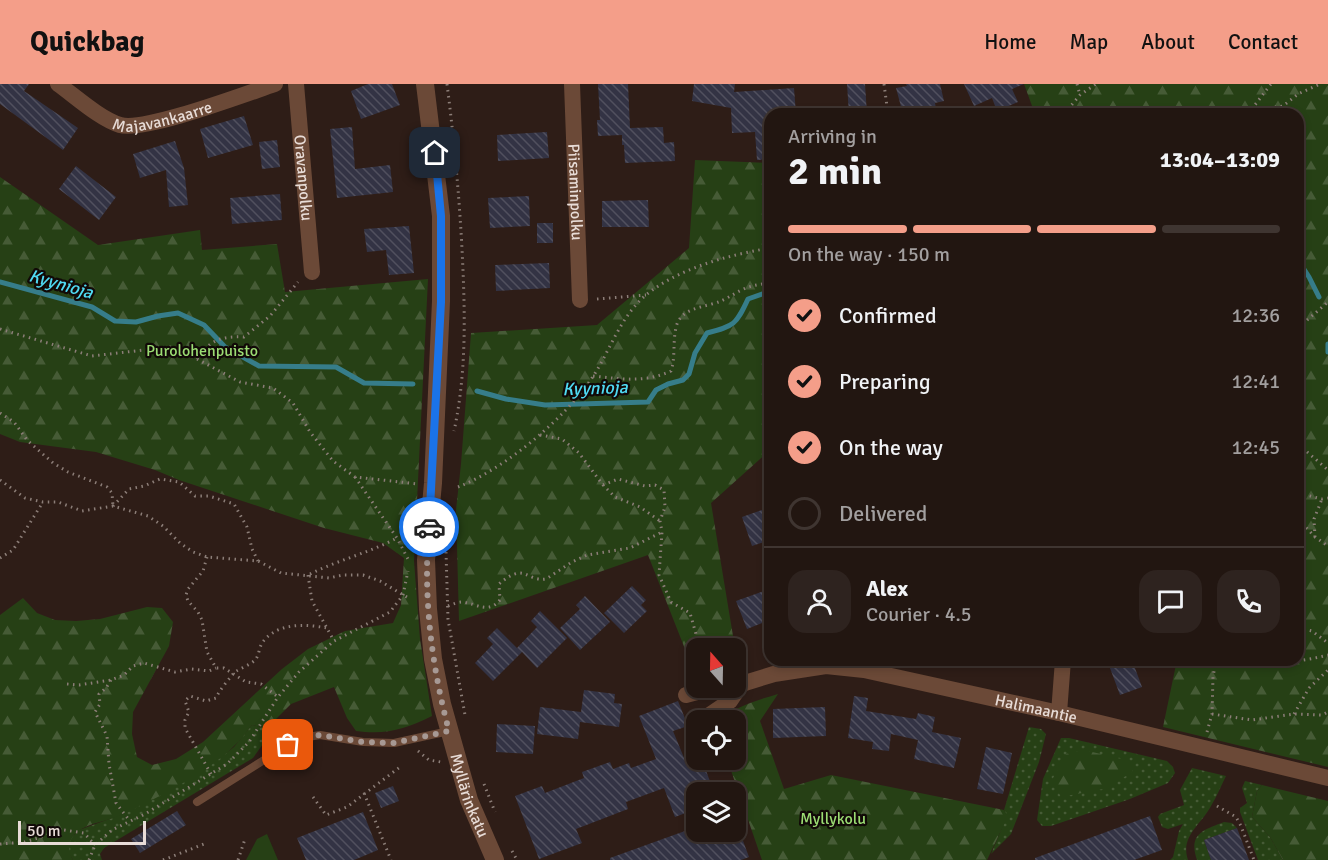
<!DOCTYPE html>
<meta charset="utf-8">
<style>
body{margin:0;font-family:Signika,sans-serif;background:#2e231f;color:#f1f3f6;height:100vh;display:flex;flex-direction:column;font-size:22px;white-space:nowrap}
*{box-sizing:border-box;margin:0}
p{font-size:20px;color:#a29f9f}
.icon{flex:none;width:33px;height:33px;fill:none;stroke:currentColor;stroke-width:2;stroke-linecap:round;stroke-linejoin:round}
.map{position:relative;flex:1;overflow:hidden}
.side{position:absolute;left:764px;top:24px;width:540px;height:558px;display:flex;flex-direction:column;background:#221611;border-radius:18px;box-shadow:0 3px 9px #0003,0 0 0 2px #3f3531}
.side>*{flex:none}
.needle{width:39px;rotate:340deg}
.tools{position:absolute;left:686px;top:554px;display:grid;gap:12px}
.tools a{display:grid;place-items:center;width:60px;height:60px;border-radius:12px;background:#221611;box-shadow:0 3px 9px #0003,0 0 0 2px #3f3531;font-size:30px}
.scale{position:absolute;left:18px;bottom:15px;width:128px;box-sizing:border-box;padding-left:6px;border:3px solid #e8dcd7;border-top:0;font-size:16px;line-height:21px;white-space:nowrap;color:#e8dcd7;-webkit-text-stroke:4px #110907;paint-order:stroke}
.pin{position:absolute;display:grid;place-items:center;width:51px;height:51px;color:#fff;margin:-26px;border-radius:12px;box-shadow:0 3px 9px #0006}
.courier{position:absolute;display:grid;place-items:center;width:60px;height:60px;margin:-30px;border:4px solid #1a73e8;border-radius:50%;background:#fff;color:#222;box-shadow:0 2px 8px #0007}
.head em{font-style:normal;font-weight:700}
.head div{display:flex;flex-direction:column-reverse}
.head{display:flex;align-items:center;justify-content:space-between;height:102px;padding:0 24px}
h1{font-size:39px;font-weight:700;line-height:45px}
.bar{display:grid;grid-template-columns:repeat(4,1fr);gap:9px 6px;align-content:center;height:72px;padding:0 24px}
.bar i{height:8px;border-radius:4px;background:#3f3531}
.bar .selected{background:#f49e89}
.bar p{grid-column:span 4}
.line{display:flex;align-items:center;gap:15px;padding:0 24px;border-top:2px solid #3f3531}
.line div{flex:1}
.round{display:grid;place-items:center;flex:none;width:63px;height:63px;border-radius:18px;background:#2e231f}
ol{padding:0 24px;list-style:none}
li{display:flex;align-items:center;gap:18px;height:66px}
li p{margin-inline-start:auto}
li .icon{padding:6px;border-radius:50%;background:#f49e89;color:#111;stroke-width:4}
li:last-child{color:#a29f9f}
li i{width:33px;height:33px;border:3px solid #3f3531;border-radius:50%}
header{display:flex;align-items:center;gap:36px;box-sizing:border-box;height:84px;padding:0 30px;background:#f49e89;color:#111}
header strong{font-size:28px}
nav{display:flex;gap:33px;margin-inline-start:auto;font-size:21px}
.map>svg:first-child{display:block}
.grass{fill:url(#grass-dots)}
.forest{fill:url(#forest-firs)}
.park{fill:#264015}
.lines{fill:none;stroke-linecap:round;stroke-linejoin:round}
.stream{stroke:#367d8a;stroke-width:5}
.building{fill:url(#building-back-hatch)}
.path{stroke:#8c7e78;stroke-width:3;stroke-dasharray:1.5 4.5;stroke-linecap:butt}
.service{stroke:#6b4937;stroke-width:8}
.minor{stroke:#6b4937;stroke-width:16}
.tertiary{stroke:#6b4937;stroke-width:18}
.done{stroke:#a79994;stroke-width:6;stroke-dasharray:0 10.8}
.route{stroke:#1a73e8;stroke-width:8}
.labels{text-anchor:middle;stroke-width:4.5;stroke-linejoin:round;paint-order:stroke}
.street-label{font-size:16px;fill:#e8dcd7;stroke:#110907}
.park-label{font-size:16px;fill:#9bdc73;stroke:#110907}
.water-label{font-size:18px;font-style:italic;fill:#4fdaf2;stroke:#110907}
</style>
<header>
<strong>Quickbag</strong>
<nav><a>Home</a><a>Map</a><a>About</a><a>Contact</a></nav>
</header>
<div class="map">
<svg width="1328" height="776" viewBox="0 0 1328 776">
<defs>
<pattern id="grass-dots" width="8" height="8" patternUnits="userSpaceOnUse" patternTransform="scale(1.5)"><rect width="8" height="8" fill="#264015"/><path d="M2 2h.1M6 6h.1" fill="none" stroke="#465b36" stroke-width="1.8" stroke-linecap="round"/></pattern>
<pattern id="forest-firs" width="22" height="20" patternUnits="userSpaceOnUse" patternTransform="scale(1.5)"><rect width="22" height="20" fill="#264015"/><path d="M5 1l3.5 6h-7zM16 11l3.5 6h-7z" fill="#465b36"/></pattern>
<pattern id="building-back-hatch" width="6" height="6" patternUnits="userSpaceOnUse" patternTransform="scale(1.5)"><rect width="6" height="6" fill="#334"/><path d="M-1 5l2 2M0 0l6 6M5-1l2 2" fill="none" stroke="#51505e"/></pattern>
</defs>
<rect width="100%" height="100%" fill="#2e1d17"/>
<path class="grass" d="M252,641L267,644L263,660L253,674L104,764L100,770L102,776H73L68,767L70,755L79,746L123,730L213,679L234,663Z
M1029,643L1041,645L1046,650L1039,678L1011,750L991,770L1007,732L1004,726Z
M1061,654H1069L1167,677L1173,683L1175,689L1168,699L1130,715L1051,742H1042L1037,736L1043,695Z
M1192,684L1226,692C1221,702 1217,712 1211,722C1201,741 1180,752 1188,776H1170L1173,773L1179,747L1183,740L1168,745L1162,743L1158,733L1160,730L1184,721L1180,706Z
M1245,697L1262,701L1257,707L1252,733L1270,753L1283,776H1258L1240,728V724L1247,719L1242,704Z
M1224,738L1232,739L1237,744L1204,756L1211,776H1197C1188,750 1203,746 1224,738Z"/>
<path class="forest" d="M1024,0H1328V683L1163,643L1177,576H1298V30H1035Z
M695,76L769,79V367L711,419L735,564H696V593L648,471L459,537L456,426L461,380L471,249L597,241L689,164Z
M0,93L98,161L200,146L202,166L277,160L285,208L428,195L414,477L420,555L432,632C405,645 387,651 356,647L347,634L334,603L291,620L267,644L252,641C246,648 241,656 234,662C210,687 157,714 124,730C110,737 89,738 77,748C68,756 67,765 73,776H0V531L23,514L37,529L55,536L76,537L100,535L147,523L162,524L173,538L169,562L133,628L132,650L137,673L152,681L176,675L203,658L282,585L308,565L345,547L393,539L401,521L404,474L383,459L324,444L179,396L155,386L96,368L20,358L0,350Z
M778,610L760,637L784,705L831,691L1004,726L1008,732L987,776H762L727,675H735V636H720C736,622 758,616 778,610Z
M1084,666L1130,677L1133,688L1103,705L1061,713L1052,696L1066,670Z
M1262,701L1328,717V776H1283L1270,753L1252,733L1257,707Z"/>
<path class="park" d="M267,750L278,776H246L257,755Z"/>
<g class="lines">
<path class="stream" d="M1298,176L1309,193L1319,213
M0,198L92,223L115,237L136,238L158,232L178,229L204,241L225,263L259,282L336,283L364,299L413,300
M1328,260V268
M477,307L506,315L545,321L648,318L656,306L668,300L683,296L689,290L695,269L707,249C734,242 736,241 748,215L765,209L770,210"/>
</g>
<path class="building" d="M0,0H29L24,7L78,44L63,66L0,20Z
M368,0H392L400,21L361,35L351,7Z
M598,0H628L630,44L663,43L664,59L674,58L675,77L625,79L624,61H622V51L598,52L597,36H600Z
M694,0H735L734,8L794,4L796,30H770V75L757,76L755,48L732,49L731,24L692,17Z
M847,0H865L867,30H849Z
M906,0H940L944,17L935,19L937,30H903L896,4L907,2Z
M964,0H1024L1012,5L1018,18L997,27L992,14L974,22Z
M244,32L253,61L208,74L200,45Z
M352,43L355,85L390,81L393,108L337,114L330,45Z
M547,48L549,74L498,77L497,51Z
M277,56L280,83L262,85L259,58Z
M175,57L184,84L188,121L169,123L166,86L140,94L133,70Z
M76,82L116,113L99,136L59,105Z
M280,110L282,136L232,140L230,114Z
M529,112L530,142L490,144L488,114Z
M648,116L649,143H602V117Z
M537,139H553V159H537Z
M409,142L414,189L389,191L386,166L367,168L364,145Z
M549,179L550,204L496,207L495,181Z
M770,423V456L752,462L742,433Z
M632,502L646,516L641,521L647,527L624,549L604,529Z
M770,505V536L747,545L736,517Z
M585,512L610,538L580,566L560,544L580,525L576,521Z
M540,527L567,554L537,584L522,568L493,597L475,579L493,560L487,554L497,544L517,564L537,543L531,537Z
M1107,576H1132L1142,603L1120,611Z
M584,606L615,610L614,619L622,620L619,643L580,638L578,655L537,650L540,623L581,628Z
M854,612L868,614L866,627L916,635L918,629L935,633L932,648L961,654L954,684L914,675L918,656L891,650L889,667L872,665L873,658L848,654Z
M678,617L688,642L673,647L687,681L702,676L714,708H696V725L675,733L664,704L626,718L628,725L576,745L582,759L539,775L515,712L542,702L545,709L584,694L582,688L610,678L613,685L629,679L631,684L656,675L639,632Z
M825,623L826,652L773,654V625Z
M497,640L535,642L533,670L496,668Z
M986,663L1012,669L1003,710L977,705Z
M393,702L399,717L381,724L375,709Z
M177,727L186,741L140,769L131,755Z
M363,728L378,766L354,776H306L297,754Z
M1150,732L1162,766L1134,776H1035V774Z
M1237,744L1249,776H1211L1204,756Z
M739,746L749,773L741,776H610V774L685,747H722L724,751Z"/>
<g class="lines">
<path class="path" d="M447,0C454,55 459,109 462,165C465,226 467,287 454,347
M884,0L888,30
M1077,0L1080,11
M1251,27L1283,22L1298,10L1320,0
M1064,30L1080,11L1096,0
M1248,30L1271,0
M597,215L646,211
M1298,244L1328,218
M0,245L92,272L170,263L197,275L240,298L273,304L293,319L310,348L333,377L355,393L418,400
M197,275C210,256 221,252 244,253L270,232L298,198
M593,292C621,295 645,299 671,287C676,272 672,256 677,240C683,223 707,223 721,217C730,213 738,207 746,204C754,201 762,200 770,199
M0,329L14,338L27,356L53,379L68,388L107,403L112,409L113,422
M540,351L562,355L579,369L603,401L615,413L640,423L660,437
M1298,360L1328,386
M355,393L397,454L408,475
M0,396L25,414L43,418H58L82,427L113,422L148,432L163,442L180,459L193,468L207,473L258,477L281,489L329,494L343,491H363L380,497L410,515
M603,401L618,395L645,402L655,401L664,406L665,423L660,437L662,448L659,491L671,518L690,529L700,564
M458,403C506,384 566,334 594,291C611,264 621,232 646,211C679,184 729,171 770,164
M1298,409L1322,415L1328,414
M113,422L129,405L144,402L160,395L179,398L195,412H209L234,420L247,443L252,465L258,477
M1298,435L1315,453L1328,462
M1315,453L1314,435L1322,415
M446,468L448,535L465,631
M207,473L203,487L188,505L186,511L188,517L198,528L202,536L207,568L216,584H224L246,598L261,600L278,613
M0,474L13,466L43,418
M310,490C338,476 369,469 397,454
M308,491L312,517L334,557
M448,522C453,520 458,518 462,518C478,520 488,530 500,516L499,500C526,477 525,498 546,495L572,478L587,471L630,464L662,448
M1298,544L1312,547L1328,559
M1232,576C1264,581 1297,579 1328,571
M111,596L106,604L99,610L100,620L95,628L107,652L109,680L116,719L129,736
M67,600L79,601L111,596L124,591L133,582L144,579L175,588L191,585L209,587L216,584
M1212,630L1252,636L1294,630L1322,631L1328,628
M1294,630L1309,604L1328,586
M1207,648L1212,630L1213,593L1216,576
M418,667L429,676L441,678
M211,690L185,644V636L189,628L185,617L190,612L206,617L216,614C218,608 231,592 235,588C241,584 250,581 255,576C259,572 259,564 262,559C277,538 305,540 327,544
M484,700L495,728
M364,709L391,776
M313,713L326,731L347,723L400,683
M1217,722L1236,733L1241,742L1254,776
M0,760L25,758L64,746L84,749L95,761
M512,767L517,776
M89,776L95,761L112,746L145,730L227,680L249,658L278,613L299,588L334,557L390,528L403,511L408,487
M163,776L204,760
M238,776L245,755"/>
<path class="service" d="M197,718L288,661L302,654L320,651L363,658L394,659L449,647"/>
<g class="minor">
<path id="s1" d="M58,0C75,12 100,35 120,41C145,48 245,10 275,0"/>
<path id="s2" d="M296,0L312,188"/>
<path id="s3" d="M572,0L580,216"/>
<path id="s4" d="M735,602L774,590L826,582L864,586L1059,629L1328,694"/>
<path d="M686,611L716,603"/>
<path d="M1059,629L1063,576"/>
<path d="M702,636L730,617L741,601"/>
</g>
<path class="tertiary" id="s5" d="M425,0L441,132V217L433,399L426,476L428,525L433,575L442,620L469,716L495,776"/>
</g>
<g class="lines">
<path class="done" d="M288,661L302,654L320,651L363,658L394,659L449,647C431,580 423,511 429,443"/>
<path class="route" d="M429,443L441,218V132L435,69"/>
</g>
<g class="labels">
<g class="street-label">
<text dy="6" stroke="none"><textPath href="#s1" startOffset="118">Majavankaarre</textPath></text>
<text dy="6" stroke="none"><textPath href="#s2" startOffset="94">Oravanpolku</textPath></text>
<text dy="6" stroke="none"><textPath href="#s3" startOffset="108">Piisaminpolku</textPath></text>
<text dy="6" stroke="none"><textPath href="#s4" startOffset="308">Halimaantie</textPath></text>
<text dy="6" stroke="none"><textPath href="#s5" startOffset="718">Myllärinkatu</textPath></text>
</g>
<g class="park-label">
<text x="202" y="272">Purolohenpuisto</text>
<text x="833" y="740">Myllykolu</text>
</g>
<g class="water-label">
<text transform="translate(61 200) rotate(16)" y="6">Kyynioja</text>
<text transform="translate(595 304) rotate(-2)" y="6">Kyynioja</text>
</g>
</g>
</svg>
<div class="tools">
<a><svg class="needle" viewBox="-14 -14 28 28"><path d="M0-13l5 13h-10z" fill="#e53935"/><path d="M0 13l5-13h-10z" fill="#a29f9f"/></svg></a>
<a><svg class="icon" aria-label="locate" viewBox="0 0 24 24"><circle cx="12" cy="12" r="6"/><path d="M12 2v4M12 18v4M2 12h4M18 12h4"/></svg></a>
<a><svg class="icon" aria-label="layers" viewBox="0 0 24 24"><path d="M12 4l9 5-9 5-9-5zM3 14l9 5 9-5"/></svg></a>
</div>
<div class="scale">50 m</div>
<div class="pin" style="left:288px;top:661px;background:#ea580c"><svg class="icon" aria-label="bag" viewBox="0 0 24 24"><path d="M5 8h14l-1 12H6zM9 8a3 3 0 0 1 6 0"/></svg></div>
<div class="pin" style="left:435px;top:69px;background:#1f2937"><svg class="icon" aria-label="home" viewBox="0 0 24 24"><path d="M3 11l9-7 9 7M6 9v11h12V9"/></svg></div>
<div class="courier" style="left:429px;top:443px"><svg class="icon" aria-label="car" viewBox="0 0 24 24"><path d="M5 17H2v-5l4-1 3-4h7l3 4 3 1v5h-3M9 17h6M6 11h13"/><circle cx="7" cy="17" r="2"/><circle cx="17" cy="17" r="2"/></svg></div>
<section class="side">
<div class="head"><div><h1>2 min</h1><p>Arriving in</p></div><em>13:04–13:09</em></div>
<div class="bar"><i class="selected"></i><i class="selected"></i><i class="selected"></i><i></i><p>On the way · 150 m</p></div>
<ol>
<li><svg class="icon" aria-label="check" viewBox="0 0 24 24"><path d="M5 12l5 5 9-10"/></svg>Confirmed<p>12:36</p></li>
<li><svg class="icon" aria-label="check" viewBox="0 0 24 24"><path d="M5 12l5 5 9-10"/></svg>Preparing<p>12:41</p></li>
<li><svg class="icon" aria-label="check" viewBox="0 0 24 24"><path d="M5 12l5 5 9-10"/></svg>On the way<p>12:45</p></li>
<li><i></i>Delivered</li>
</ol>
<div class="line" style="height:108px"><a class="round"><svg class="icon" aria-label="person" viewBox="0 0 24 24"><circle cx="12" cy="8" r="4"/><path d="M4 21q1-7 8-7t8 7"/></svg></a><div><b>Alex</b><p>Courier · 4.5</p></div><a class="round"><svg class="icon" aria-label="chat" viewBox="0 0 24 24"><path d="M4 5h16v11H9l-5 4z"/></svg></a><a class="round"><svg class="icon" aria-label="phone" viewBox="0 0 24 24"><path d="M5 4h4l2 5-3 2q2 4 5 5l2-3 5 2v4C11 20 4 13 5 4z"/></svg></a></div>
</section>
</div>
